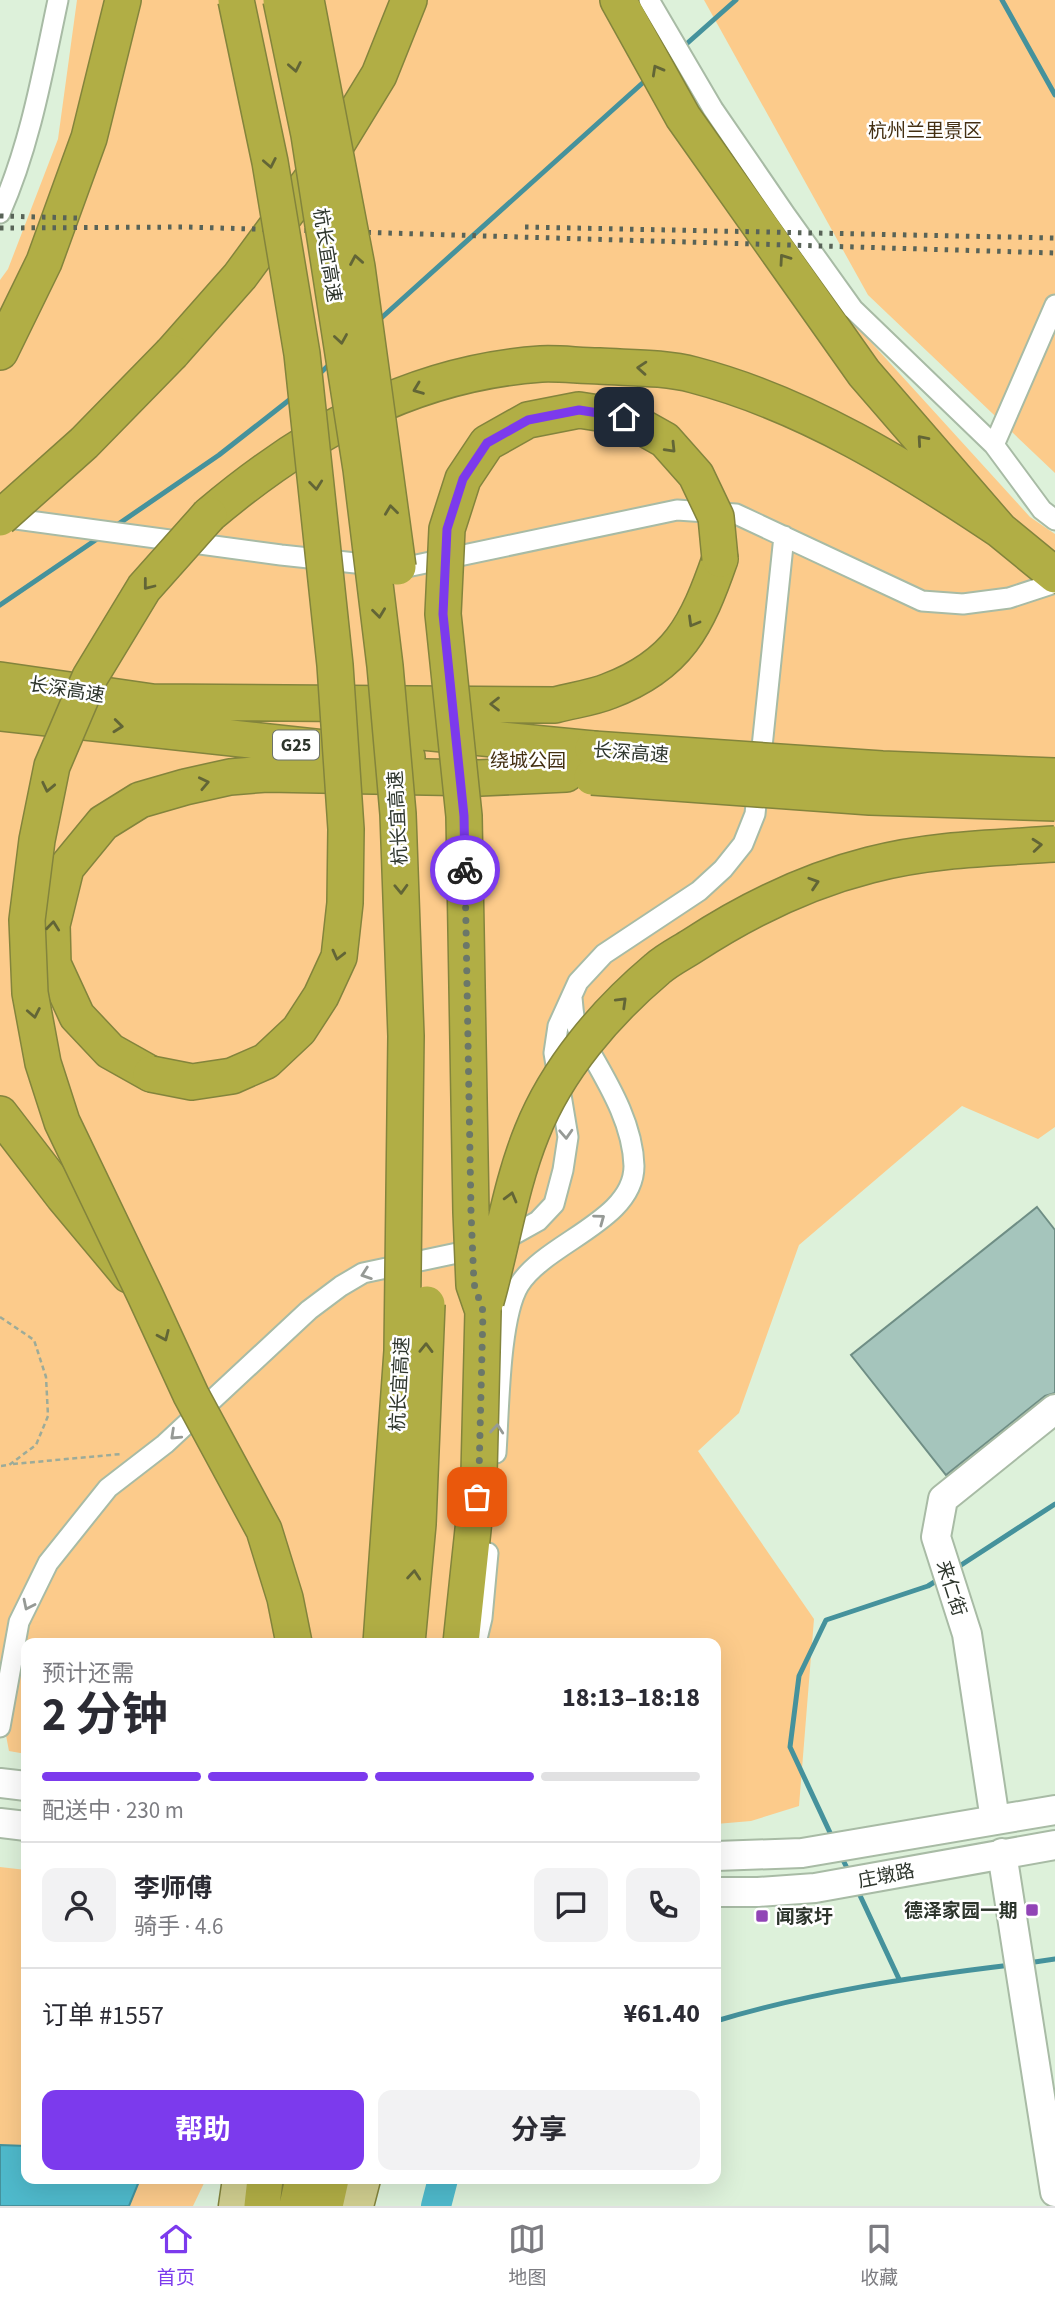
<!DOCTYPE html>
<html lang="zh">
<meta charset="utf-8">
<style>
body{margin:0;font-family:"Source Sans 3","Noto Sans SC",sans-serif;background:#f2f2f3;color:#2b2b33;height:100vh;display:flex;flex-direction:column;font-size:26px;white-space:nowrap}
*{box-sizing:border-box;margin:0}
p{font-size:23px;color:#7c7c81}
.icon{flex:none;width:38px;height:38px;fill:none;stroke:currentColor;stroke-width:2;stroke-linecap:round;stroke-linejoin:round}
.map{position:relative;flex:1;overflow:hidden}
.side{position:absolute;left:21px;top:1638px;width:700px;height:546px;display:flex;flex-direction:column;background:#fff;border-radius:14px;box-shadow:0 7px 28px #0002}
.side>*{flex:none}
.pin{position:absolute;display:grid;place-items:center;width:60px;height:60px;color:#fff;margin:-30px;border-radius:14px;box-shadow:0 4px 10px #0006}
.courier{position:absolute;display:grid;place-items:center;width:70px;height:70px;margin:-35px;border:5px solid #7c3aed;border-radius:50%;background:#fff;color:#222;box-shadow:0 2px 9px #0007}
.summary em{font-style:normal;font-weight:700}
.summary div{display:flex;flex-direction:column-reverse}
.summary{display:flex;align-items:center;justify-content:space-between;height:119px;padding:0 21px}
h1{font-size:46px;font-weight:700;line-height:52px}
.bar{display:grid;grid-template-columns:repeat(4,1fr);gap:10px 7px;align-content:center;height:84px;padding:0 21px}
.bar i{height:9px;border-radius:5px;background:#e1e1e2}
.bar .on{background:#7c3aed}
.bar p{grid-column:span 4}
.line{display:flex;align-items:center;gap:18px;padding:0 21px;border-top:2px solid #e1e1e2}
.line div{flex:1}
.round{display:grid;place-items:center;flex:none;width:74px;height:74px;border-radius:14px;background:#f2f2f3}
.action{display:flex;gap:14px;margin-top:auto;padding:14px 21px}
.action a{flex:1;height:80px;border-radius:14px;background:#7c3aed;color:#fff;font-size:28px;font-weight:700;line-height:80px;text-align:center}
.action a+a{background:#f2f2f3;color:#2b2b33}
.tabs{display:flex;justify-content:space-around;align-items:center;height:98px;border-top:2px solid #e1e1e2;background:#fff;font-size:19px;color:#7c7c81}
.tabs a{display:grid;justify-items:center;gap:4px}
.tabs .on{color:#7c3aed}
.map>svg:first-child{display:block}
.green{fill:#fccb8b}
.water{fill:#4fbacc;stroke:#45929c;stroke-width:2}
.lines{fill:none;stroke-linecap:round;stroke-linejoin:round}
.stream{stroke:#45929c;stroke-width:5}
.river{stroke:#4fbacc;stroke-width:30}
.building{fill:#a5c5bc;stroke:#6f8e85;stroke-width:2}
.street-casing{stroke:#a8bba5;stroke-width:23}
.secondary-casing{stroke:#a8bba5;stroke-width:32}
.primary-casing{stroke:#83843c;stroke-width:35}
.highway-casing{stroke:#83843c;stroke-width:38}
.path{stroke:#9cab99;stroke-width:2.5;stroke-dasharray:5 3.5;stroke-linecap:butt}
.street{stroke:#fff;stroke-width:19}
.secondary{stroke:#fff;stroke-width:28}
.primary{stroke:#d0ce8f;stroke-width:32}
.highway{stroke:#b1ae45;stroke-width:35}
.rail{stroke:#586357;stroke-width:5;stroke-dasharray:3.5 7;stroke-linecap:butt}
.highway-bridge-casing{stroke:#83843c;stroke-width:38;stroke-linecap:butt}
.highway-bridge{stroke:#b1ae45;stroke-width:35}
.oneway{stroke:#626536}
.oneway2{stroke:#969a96}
.done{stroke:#6b7769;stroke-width:7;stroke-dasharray:0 12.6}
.route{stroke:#7c3aed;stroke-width:9}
.poi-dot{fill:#9145b6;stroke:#fff;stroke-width:2.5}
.labels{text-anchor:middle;stroke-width:5;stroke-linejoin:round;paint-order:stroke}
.shield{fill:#fff;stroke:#6c726b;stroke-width:2}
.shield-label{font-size:18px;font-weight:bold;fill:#2d352c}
.park-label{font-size:19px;fill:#432f12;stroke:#fff}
.street-label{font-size:19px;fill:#2d352c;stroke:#fff}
.poi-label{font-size:19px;font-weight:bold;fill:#2d352c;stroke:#fff;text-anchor:end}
</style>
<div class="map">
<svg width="1055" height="2206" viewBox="0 0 1055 2206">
<rect width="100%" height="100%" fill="#ddf1da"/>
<path class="green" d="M77,0H637L698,103L808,273L1030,517L1055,534V1127L1038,1139L962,1106L799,1245L739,1413L698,1451L814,1619L799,1806L751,1821L716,1824V1643H26V1754L9,1751L0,1704V280L8,269L58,139Z
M704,0H1055V473L868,295Z
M0,1867L26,1870V2179H206L193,2206H0Z"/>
<path class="water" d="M0,2145L26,2146V2179H140L129,2206H0Z"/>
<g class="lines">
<path class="stream" d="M1002,0L1055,95
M683,47L736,0
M379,320L647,79
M316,377L332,362
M114,527L219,455L293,397
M0,605L100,537
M955,1569L1055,1504
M833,1839L790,1747L799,1676L826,1620L928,1586L941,1578
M840,1854L850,1874
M857,1889L899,1979
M1028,1963L1055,1959
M716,2021C813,1992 911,1977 1011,1965"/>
<path class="river" d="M436,2206L443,2179"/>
</g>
<path class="building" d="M1037,1207L1055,1230V1393L1045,1396L946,1475L851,1355Z"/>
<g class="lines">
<g class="street-casing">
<path id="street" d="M649,0L713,109L785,214L853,309L994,445L1042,510L1055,520
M0,213C30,146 43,71 58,0
M994,445L1055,305
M0,517L281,555L402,568L677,510L736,514L922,601L963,604L1009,598L1055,583
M496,1453C499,1412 499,1318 519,1285C546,1242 634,1221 634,1166C633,1127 612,1090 593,1057C588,1047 579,1035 576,1024C573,1016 573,1006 572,998
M476,1643L482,1618L488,1553
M0,1727L19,1622L48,1563L108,1488L165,1444L309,1310L341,1286L363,1273L495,1245L538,1221L554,1204L563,1170L568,1137L554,1053L558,1026L578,982L604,954L699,891L723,869L743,844L755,814L784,536"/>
</g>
<g class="secondary-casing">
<path id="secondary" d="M0,1783L26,1786
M995,1820L967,1634L936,1537L943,1499L1055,1409
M0,1823L26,1826
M1002,1853L1055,2192
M716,1856L802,1853L1055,1810
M716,1892H758L815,1888L1055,1845"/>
</g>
<g class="primary-casing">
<path id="primary" d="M235,2206L239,2179
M357,2206L364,2179"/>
</g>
<g class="highway-casing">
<path id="highway" d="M618,0L683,117L864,373L1000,530L1055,575
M0,352L44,262L89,138L123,0
M172,353L240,276L335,147L379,75L409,0
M209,515C306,433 412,373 541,364C560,363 580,366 599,366C630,368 664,367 694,375C805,404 906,467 1000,530
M0,680L173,705
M149,702L555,705C573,700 592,698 609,691C678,665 697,625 720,559
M0,713L407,757
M361,726L593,749
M151,1074L110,1051L77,1016L53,964L52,925L66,868L103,823L140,800L185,787L230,777L267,774L480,778L566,774
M0,1114L63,1196L129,1275
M461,1643L479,1473
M262,2206L265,2179
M297,2206L303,2179
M325,2206L331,2179"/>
</g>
<path class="path" d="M0,1317L34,1340L46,1377L48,1416L36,1445L9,1465L0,1466
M13,1464L121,1454"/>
<use href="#street" class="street"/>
<use href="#secondary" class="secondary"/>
<use href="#primary" class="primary"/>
<use href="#highway" class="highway"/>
<path class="rail" d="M0,216L77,218
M525,227L1055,238
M0,228L186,227L1055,253"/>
<g class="highway-bridge-casing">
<path id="highway-bridge" d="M281,0L309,135L361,469L385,666L398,814L406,1036L402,1351L381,1643
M306,0L357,267L398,567
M209,515L144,588L90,677L52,766L37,840L27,920L30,993L43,1063L62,1122L145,1295L191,1395L264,1530L285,1598L294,1643
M0,518L84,443L172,353
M593,749L882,769L1055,776
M592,777L870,797L1055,803
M151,1074L192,1082L232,1076L266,1061L299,1030L321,996L339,957L345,903L346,829L335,665L302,354L270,162L236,0
M486,1301C502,1245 510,1186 532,1132C557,1069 606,1012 657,969C667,960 681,953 692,946C747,910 807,881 870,865C930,849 994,848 1055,844
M479,1473L483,1311L474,1285L471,1212L464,816L443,614L447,529L463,479L487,443L528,420L579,410L624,417L665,440L696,475L716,517L720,559
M407,1643L418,1524L427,1304"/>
</g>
<use href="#highway-bridge" class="highway-bridge"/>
</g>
<defs><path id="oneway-chevron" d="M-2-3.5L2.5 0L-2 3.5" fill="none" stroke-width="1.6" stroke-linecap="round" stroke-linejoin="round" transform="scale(1.75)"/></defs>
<g class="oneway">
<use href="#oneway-chevron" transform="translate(295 67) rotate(79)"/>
<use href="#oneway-chevron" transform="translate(657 70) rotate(-119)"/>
<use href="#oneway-chevron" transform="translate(270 163) rotate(79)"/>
<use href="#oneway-chevron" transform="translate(784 259) rotate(-125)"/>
<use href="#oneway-chevron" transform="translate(356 260) rotate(-100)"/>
<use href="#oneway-chevron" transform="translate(341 339) rotate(81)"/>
<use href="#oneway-chevron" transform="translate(642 368) rotate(-176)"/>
<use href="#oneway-chevron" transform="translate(418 389) rotate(159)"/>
<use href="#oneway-chevron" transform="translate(922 440) rotate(-131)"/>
<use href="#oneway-chevron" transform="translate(671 448) rotate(46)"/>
<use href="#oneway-chevron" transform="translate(316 485) rotate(84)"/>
<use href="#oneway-chevron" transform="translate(391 510) rotate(-97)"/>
<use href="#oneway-chevron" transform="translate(148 585) rotate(128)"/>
<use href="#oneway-chevron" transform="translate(379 613) rotate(83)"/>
<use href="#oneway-chevron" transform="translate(693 622) rotate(120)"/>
<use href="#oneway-chevron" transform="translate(495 704) rotate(-180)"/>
<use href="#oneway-chevron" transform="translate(118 726) rotate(6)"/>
<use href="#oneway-chevron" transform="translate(204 783) rotate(-12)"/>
<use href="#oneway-chevron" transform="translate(48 787) rotate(102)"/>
<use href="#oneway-chevron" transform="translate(1037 845) rotate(-5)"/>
<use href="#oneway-chevron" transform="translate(814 883) rotate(-18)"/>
<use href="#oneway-chevron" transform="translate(401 889) rotate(88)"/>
<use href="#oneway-chevron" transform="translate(53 926) rotate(-84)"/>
<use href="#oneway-chevron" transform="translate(338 955) rotate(104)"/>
<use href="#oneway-chevron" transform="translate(622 1002) rotate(-44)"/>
<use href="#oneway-chevron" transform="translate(34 1013) rotate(79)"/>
<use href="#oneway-chevron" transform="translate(511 1197) rotate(-75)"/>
<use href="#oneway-chevron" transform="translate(164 1336) rotate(66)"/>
<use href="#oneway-chevron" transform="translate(426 1348) rotate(-89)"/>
<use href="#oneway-chevron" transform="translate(414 1575) rotate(-85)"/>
</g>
<g class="oneway2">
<use href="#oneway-chevron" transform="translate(566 1134) rotate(87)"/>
<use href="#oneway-chevron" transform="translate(600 1219) rotate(-36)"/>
<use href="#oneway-chevron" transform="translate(366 1274) rotate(161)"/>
<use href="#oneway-chevron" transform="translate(497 1429) rotate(-85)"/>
<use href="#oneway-chevron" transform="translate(175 1435) rotate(137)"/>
<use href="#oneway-chevron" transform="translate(28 1605) rotate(116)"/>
</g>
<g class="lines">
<path class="done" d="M465,870L471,1212L474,1284L483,1311L479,1473L477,1497"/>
<path class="route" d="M465,870L464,816L443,614L447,529L463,479L487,443L528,420L579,410L624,417"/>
</g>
<g class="poi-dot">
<rect x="1025" y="1903" width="14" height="14" rx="3.5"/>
<rect x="755" y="1909" width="14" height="14" rx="3.5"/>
</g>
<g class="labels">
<rect class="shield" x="273" y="730.5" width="46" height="29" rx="5"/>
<g class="shield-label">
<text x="296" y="751">G25</text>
</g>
<g class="park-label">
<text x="925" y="137">杭州兰里景区</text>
<text x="528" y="767">绕城公园</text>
</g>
<g class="street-label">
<text transform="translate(328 255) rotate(81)" y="7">杭长宜高速</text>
<text transform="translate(67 689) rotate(9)" y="7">长深高速</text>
<text transform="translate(631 752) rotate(4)" y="7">长深高速</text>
<text transform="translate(397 818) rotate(-93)" y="7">杭长宜高速</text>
<text transform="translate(399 1384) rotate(-87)" y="7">杭长宜高速</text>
<text transform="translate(952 1588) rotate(72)" y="7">来仁街</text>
<text transform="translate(886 1875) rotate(-11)" y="7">庄墩路</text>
</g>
<g class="poi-label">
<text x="1018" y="1917">德泽家园一期</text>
<text x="776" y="1923" text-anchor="start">闻家圩</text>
</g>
</g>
</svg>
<div class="pin" style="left:477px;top:1497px;background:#ea580c"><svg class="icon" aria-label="bag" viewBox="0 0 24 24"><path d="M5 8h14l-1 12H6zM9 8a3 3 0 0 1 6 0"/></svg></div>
<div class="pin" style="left:624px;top:417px;background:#1f2937"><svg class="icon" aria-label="home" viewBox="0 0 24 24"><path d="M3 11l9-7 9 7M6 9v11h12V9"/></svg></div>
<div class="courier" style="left:465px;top:870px"><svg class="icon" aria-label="bike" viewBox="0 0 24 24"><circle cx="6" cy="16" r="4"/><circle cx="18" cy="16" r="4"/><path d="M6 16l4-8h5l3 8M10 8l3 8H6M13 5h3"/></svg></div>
<section class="side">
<div class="summary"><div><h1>2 分钟</h1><p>预计还需</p></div><em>18:13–18:18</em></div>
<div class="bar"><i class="on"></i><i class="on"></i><i class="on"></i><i></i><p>配送中 · 230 m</p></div>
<div class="line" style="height:126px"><a class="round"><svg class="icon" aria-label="person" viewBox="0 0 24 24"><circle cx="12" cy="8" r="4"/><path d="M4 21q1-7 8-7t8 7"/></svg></a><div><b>李师傅</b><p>骑手 · 4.6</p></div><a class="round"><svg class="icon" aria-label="chat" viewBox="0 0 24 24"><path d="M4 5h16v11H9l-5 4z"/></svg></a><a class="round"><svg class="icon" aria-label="phone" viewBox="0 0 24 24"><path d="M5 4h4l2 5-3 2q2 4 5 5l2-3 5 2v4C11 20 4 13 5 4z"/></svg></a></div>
<div class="line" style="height:91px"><div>订单 #1557</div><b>¥61.40</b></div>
<div class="action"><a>帮助</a><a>分享</a></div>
</section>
</div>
<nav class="tabs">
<a class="on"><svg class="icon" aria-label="home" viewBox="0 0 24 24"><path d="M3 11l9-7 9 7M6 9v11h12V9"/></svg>首页</a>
<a><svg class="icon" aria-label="map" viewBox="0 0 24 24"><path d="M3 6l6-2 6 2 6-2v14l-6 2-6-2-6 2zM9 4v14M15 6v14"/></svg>地图</a>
<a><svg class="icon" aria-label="saved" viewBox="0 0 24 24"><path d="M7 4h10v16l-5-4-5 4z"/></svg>收藏</a>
</nav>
